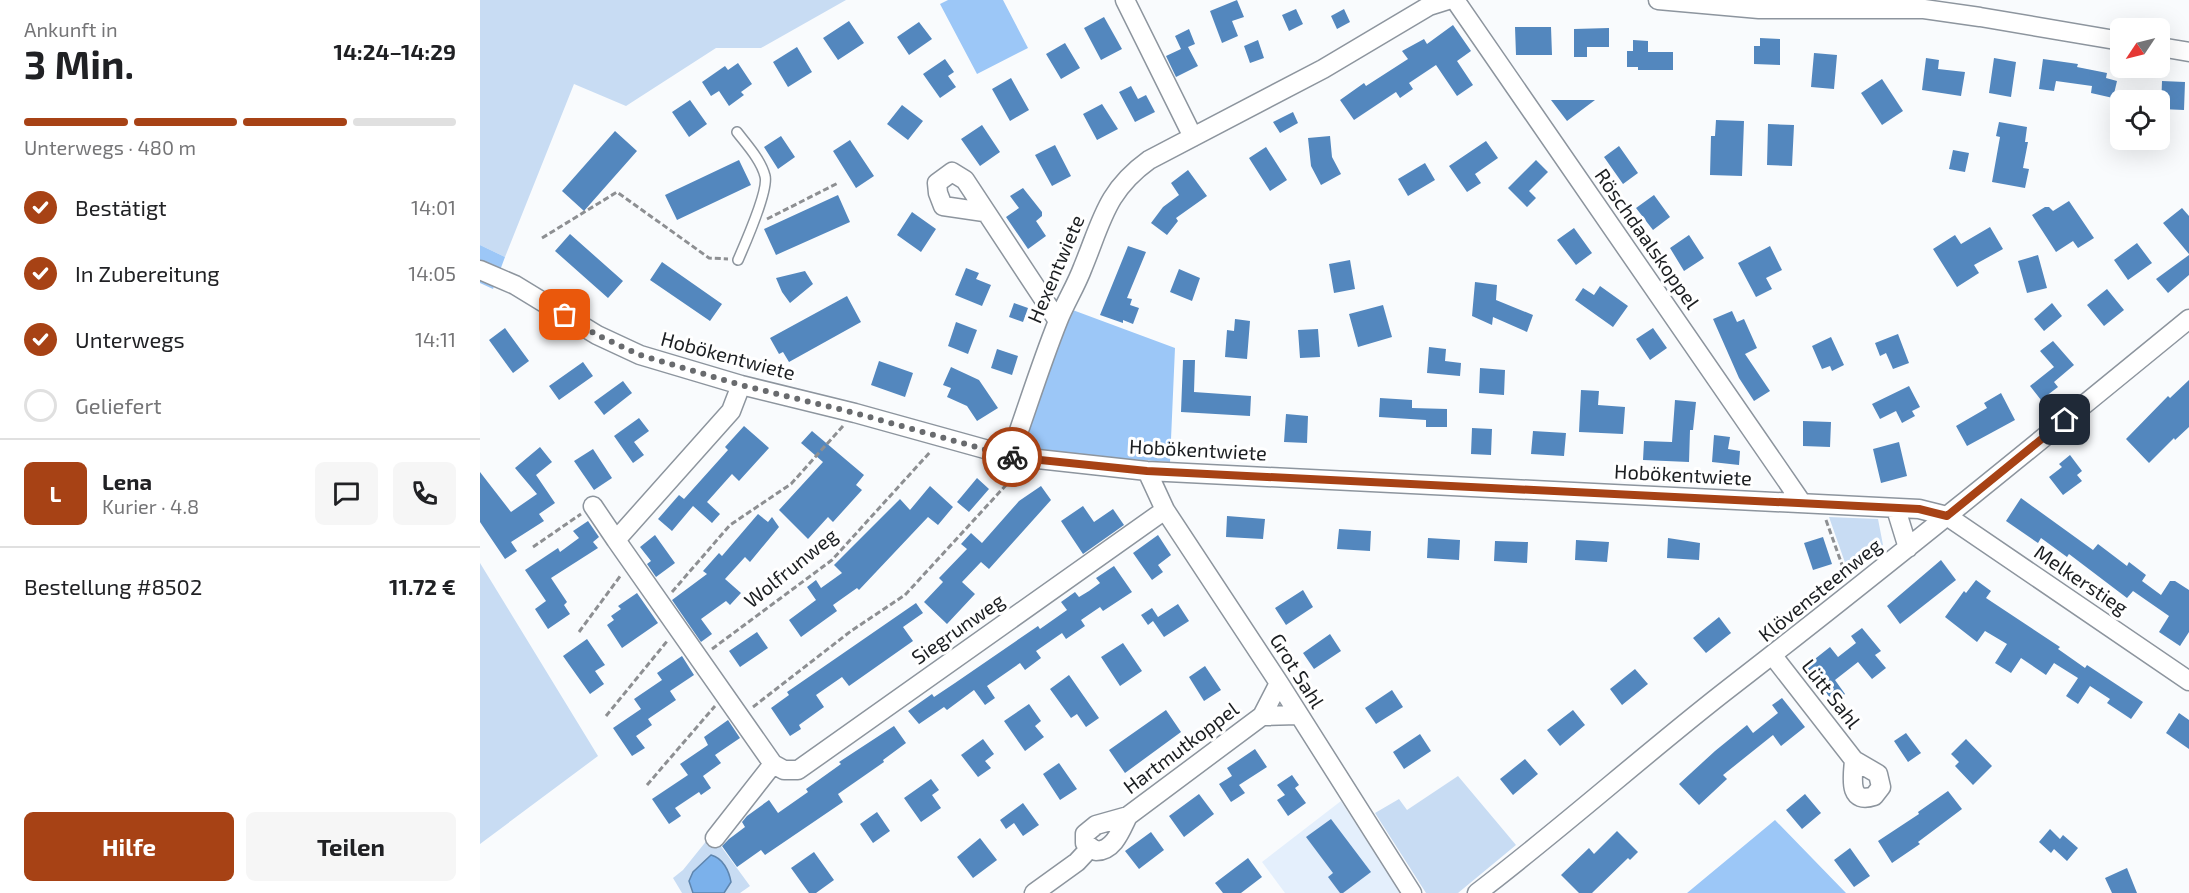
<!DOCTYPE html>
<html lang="de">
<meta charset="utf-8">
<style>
body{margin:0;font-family:"Exo 2",sans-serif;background:#f6f6f6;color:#202124;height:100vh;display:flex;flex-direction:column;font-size:22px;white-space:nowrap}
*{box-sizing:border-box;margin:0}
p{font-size:20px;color:#757577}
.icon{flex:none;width:33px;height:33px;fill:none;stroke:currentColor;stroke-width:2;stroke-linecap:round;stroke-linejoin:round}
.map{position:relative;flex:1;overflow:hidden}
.panel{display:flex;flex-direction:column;background:#fff;width:480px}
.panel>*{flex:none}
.needle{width:39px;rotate:235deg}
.controls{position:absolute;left:1630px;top:18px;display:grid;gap:12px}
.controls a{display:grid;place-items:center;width:60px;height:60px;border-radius:9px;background:#fff;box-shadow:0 6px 24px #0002;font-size:30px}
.pin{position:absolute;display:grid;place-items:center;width:51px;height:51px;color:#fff;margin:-26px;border-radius:12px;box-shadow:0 3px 9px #0006}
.courier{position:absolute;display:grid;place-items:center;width:60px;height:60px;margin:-30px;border:4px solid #a74215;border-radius:50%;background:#fff;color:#222;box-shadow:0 2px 8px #0007}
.overview em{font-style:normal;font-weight:700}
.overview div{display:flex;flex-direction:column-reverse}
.overview{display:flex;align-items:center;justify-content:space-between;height:102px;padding:0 24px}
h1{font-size:39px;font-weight:700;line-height:45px}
.bar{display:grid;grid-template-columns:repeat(4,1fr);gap:9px 6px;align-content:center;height:72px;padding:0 24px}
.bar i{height:8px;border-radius:4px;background:#e0e0e0}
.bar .current{background:#a74215}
.bar p{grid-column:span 4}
.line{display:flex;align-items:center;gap:15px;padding:0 24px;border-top:2px solid #e0e0e0}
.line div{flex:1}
.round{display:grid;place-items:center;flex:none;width:63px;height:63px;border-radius:9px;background:#f6f6f6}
ol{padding:0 24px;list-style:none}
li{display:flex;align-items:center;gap:18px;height:66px}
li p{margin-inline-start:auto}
li .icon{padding:6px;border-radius:50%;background:#a74215;color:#fff;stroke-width:4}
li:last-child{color:#757577}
li i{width:33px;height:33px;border:3px solid #e0e0e0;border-radius:50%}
.cta{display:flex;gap:12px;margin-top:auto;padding:12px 24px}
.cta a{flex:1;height:69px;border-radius:9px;background:#a74215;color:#fff;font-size:24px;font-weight:700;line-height:69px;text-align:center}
.cta a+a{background:#f6f6f6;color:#202124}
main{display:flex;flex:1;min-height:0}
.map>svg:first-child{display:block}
.built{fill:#e4effc}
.green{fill:#c8dcf3}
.forest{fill:#9cc7f7}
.water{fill:#7bb1eb;stroke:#5e85ae;stroke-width:1.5}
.building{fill:#5387be}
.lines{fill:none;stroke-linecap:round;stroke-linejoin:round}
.service-casing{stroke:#8d959e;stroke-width:12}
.minor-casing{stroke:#8d959e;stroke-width:21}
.path{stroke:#8d8f92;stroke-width:3;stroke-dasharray:6 3;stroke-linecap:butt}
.service{stroke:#fff;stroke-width:9}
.minor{stroke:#fff;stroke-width:18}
.done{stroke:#696b6e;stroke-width:6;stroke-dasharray:0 10.8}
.route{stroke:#a74215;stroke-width:8}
.labels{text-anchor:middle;stroke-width:6;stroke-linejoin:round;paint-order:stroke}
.street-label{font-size:20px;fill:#1b1e21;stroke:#fff}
</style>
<main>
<section class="panel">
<div class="overview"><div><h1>3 Min.</h1><p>Ankunft in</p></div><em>14:24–14:29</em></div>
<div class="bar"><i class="current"></i><i class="current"></i><i class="current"></i><i></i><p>Unterwegs · 480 m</p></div>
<ol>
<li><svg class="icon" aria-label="check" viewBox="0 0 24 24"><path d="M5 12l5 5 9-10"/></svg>Bestätigt<p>14:01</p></li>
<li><svg class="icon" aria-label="check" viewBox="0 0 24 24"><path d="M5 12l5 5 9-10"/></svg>In Zubereitung<p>14:05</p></li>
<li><svg class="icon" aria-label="check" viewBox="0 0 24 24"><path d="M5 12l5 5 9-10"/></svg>Unterwegs<p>14:11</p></li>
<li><i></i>Geliefert</li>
</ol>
<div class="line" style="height:108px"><b class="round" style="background:#a74215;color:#fff">L</b><div><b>Lena</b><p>Kurier · 4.8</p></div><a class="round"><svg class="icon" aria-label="chat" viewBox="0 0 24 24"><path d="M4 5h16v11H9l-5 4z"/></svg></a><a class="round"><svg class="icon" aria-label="phone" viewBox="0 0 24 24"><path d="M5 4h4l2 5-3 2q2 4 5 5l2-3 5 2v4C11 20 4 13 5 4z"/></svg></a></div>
<div class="line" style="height:78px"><div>Bestellung #8502</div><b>11.72 €</b></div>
<div class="cta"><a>Hilfe</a><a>Teilen</a></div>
</section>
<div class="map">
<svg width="1709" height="893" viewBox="0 0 1709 893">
<rect width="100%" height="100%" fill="#f9fbfd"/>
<path class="built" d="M861,801L921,893H805L782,862Z"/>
<path class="green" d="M0,0H366L281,48H236L146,106L94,84L25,257L0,245Z
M1349,517L1398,519L1403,545L1369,574Z
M0,563L118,756L0,844Z
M978,776L1036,845L978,893H946L895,813L919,799L927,810Z
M232,834L270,886L260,893H202L193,878L203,870Z"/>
<path class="forest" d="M468,0H523L548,48L497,74L460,4Z
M0,245L25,257L13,289L0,283Z
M590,309L695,348L690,462L562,453C552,445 548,437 550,424Z
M1295,820L1366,893H1207Z"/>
<path class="water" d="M231,855C243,858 249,871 251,882L244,893H213L209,881L213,872Z"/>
<path class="building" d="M757,0L764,17L752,21L758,36L742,43L730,11Z
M816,9L823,24L809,31L802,15Z
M864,9L870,22L857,29L851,16Z
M624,17L642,49L621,60L604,28Z
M369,21L384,43L358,60L343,38Z
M439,22L452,39L429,55L417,37Z
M973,25L991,51L977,61L993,85L977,96L956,65L929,83L933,89L920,98L916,92L874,120L860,100L884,83L886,86L928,59L922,51L944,39L947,44Z
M1035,27H1071L1072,55H1036Z
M1129,28V47H1107V57H1094V29Z
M709,29L715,44L708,47L718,66L696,77L686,56L701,49L695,36Z
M1280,38L1300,39V65L1274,64V46H1280Z
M778,40L784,58L770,63L764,46Z
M1153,40L1168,41V52H1193V70H1158V67H1147V51H1153Z
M585,43L600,68L581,79L566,54Z
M317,47L332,72L308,87L293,62Z
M1334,53L1357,55L1354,89L1331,87Z
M1446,58L1459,60L1458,69L1485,72L1481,96L1442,90Z
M1514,58L1536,62L1531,97L1509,93Z
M465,59L474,72L468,76L476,87L460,98L443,74Z
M1563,59L1598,64L1597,67L1627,73L1626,78L1637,81L1633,98L1611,93L1612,86L1576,81L1574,91L1559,89Z
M258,63L272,84L261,92L264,95L249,106L239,91L231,96L222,82L245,66L248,70Z
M531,78L549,110L530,121L512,89Z
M1402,79L1423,111L1402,125L1381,93Z
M1682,81L1705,82L1704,110L1681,109Z
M651,86L658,99L666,95L675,112L655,122L639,92Z
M210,100L227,124L209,137L192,112Z
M1071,100H1115L1087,121Z
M622,104L638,129L617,140L603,114Z
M422,105L443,121L428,140L407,124Z
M813,112L818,123L800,133L793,122Z
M1236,120L1264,121L1262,176L1230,175L1231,136H1235Z
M1519,122L1547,127L1545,142H1548L1543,168L1549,169L1545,188L1512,182L1520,137L1516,136Z
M1288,124L1314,125L1312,166L1287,165Z
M502,125L520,152L500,166L481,139Z
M135,131L157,151L104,211L82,191Z
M301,136L315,157L298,169L284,147Z
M850,136L852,157L861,174L841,185L831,166L828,138Z
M370,140L394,176L376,188L353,151Z
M1006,141L1018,158L995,174L1001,183L987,192L969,166Z
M575,145L591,176L572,186L555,155Z
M1139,146L1158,173L1143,184L1124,157Z
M786,147L807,180L790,191L769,158Z
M1473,150L1489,153L1485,172L1469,169Z
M259,160L271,185L197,220L185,195Z
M1056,160L1068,172L1049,191L1056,198L1047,207L1028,188Z
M945,163L955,180L928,196L918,179Z
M708,170L727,196L696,218L698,221L687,235L671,223L683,207L699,195L691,183Z
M543,188L562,212V216L556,221L566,236L548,249L526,217L539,208L530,196Z
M358,195L370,222L296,255L284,229Z
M1174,195L1190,217L1173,230L1156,208Z
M1589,201L1614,238L1598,248L1593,241L1576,252L1552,215L1565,207H1569L1573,211Z
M1702,208L1709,216V254L1683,223Z
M432,212L456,229L441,252L417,235Z
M1510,227L1523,249L1494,265L1499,273L1477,287L1453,249L1475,235L1481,244Z
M1094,228L1112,253L1096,265L1077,240Z
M90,234L143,281L128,298L75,251Z
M1209,235L1224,258L1204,271L1190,248Z
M1657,243L1672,263L1648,280L1634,260Z
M648,246L666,252L647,298L652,299L650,305L659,308L653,324L643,320V323L620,315Z
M1290,246L1302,270L1286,278L1292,289L1276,297L1258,263Z
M1558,255L1567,288L1547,293L1538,261Z
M1709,255V275L1688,293L1676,279Z
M870,260L875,289L854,293L849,264Z
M182,262L242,304L230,321L170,280Z
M486,268L499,273L496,279L511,285L502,306L475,295Z
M699,269L720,278L712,301L690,292Z
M325,271L333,284L310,303L302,292L296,278Z
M995,282L1017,285L1016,300L1053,315L1047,332L1013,317L1012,325L992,316Z
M1120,286L1148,306L1133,327L1095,300L1103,288L1114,295Z
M1627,289L1644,310L1624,326L1607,305Z
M367,296L381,322L309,362L303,352L299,354L290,338Z
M534,303L548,308L543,322L529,317Z
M1572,303L1582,316L1564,331L1554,319Z
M903,305L912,337L878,347L869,314Z
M1252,311L1257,322L1264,319L1277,348L1265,354L1290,391L1274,401L1259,378L1233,319Z
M755,319L770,321L767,359L745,357L747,330L754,331Z
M476,322L497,330L488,354L468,346Z
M25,328L49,361L33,373L9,340Z
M1173,328L1187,348L1170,360L1156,339Z
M838,329L840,357L820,358L818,330Z
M1418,334L1429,363L1413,369L1406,353L1400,356L1395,343Z
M1351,337L1364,365L1352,371L1350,366L1342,369L1332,346Z
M1573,341L1594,365L1574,382L1578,387L1561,400L1550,386L1574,367L1560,351Z
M949,347L966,349L965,361L981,363L980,376L947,373Z
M517,349L538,356L532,375L511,368Z
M703,360H715L714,392L771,396L770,416L701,412Z
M399,361L433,373L425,397L391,385Z
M103,362L113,376L79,400L69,386Z
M471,367L499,380L518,408L497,421L487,406L467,397L471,388L463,385Z
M1000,368L1025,370L1024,395L999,393Z
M1709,380V427L1695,440L1694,438L1669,463L1646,439L1688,396L1690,398Z
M143,381L152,393L124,415L114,402Z
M1429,386L1440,407L1432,411L1435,416L1422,423L1416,411L1400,419L1392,404Z
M1101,390L1119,391L1118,405L1145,407L1143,434L1099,432Z
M1521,393L1535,420L1487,446L1476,426L1507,408L1504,403Z
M900,398L932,400V408L967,409V427H946V420L899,417Z
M1195,400L1216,402L1213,430H1210L1209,462L1163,460L1164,441L1192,442Z
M806,414L828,416L827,443L804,442Z
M159,418L169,431L154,442L164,455L153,463L134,436Z
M1323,421L1351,422L1350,447L1323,446Z
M264,426L289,448L259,481L252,474L227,502L240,514L232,523L213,506L192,531L178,519L199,495L204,499L248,450L245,447Z
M992,428L1012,429L1011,455L991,454Z
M332,431L384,475L376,485L382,490L353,522L348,517L328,539L299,510L343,462L321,443Z
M1053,431L1086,433L1084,456L1051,454Z
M1234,435L1250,437L1248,449L1260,451L1259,465L1232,462Z
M1419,442L1427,476L1401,483L1393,449Z
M60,447L72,462L56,475L75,503L59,514L64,521L31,542L37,551L25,559L0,522V472L31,512L57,494L35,468Z
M113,449L132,478L114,490L94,461Z
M1590,455L1602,471L1597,475L1602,481L1583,495L1569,477L1582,467L1579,464Z
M497,478L509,489L489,512L477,502Z
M450,486L473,507L458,525L448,517L379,590L377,588L353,605L357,611L321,637L309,620L336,600L327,587L336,580L341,588L362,573L354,565L420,499L430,510Z
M561,486L571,500L509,569L501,562L482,582L495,594L467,624L444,602L463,582L459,578L487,549L481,544L491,533L502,543L539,501Z
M1541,498L1613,550L1618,544L1647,566L1649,562L1666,575L1662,581L1681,595L1690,581H1695L1709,590V632L1700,646L1679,632L1689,616L1653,591L1647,598L1589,554L1587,557L1561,538L1558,543L1526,521Z
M603,506L614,522L633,509L644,525L603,554L581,521Z
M278,514L288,522L292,517L299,527L270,562L265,557L245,579L261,593L250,605L246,601L221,619L232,634L221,642L192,600L227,574L223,571L239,553L242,556Z
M747,516L785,519L783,539L746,537Z
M108,521L119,537L113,542L118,548L71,578L87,602L84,605L90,614L68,629L55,609L66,601L45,570L78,548L80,552L99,538L93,531Z
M859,529L891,531L890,551L857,549Z
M175,535L195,563L176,577L167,564L171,561L160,547Z
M678,535L691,555L678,565L683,572L672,580L653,553Z
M1343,537L1352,564L1333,570L1324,543Z
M948,538L980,540L979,560L947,558Z
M1188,538L1220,543L1219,560L1187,558Z
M1096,540L1129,542L1127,562L1095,560Z
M1015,541L1048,542L1047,563L1014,561Z
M1461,560L1476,580L1420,624L1407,606Z
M634,566L652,592L623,611L620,607L601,620L605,626L586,639L582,633L556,651L561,658L545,670L540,663L507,686L515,698L505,705L494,690L467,710L464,707L439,724L428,711L452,694L454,697L475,683L558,626L560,629L587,610L581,602L595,592L599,597L609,591L620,583L616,578Z
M1496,580L1511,591L1506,598L1580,647L1578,649L1605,668L1607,665L1663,702L1651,719L1627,703L1630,699L1610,686L1598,704L1586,696L1598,678L1574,663L1566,675L1541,658L1531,673L1515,663L1527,644L1505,631L1497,642L1465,617L1484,591L1486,593Z
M823,590L833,607L806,625L795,608Z
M157,593L178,623L142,648L127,625L134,620L131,616L141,609L138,606Z
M436,603L443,613L423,627L433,641L369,686L362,677L336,695L344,707L319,725L321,729L310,736L291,708L309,695L307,692Z
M698,604L709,621L684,637L673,621L668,625L661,615L672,608L678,617Z
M1239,617L1251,633L1226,653L1213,638Z
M1382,628L1401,651L1395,655L1406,668L1392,679L1378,662L1355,680L1365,694L1354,703L1326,666L1350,647L1358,657L1376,643L1371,636Z
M277,632L288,648L260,667L249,651Z
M850,634L861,651L834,669L823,653Z
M107,639L125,665L115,671L124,684L110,694L83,656Z
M643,643L662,671L640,686L621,657Z
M202,656L214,675L190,691L196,700L168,719L172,725L156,736L165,748L152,756L133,728L161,709L154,699L182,680L177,673Z
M725,666L741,690L724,701L709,677Z
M1155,669L1168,684L1142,705L1130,689Z
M589,675L619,718L606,727L597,714L591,718L570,689Z
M912,690L923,707L896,724L885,708Z
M1302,698L1325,727L1301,746L1293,735L1243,775L1247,779L1219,805L1199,784L1235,751L1267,725L1273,733L1298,713L1292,705Z
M549,704L561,721L555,726L564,737L545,751L524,721Z
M686,710L701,732L645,773L629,750Z
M1093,710L1105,725L1080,746L1067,730Z
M1699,713L1709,720V749L1686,733Z
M248,720L260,738L235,755L241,763L223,776L231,788L221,795L219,792L195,808L201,816L189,824L172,799L208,775L200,764L228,745L224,737Z
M414,726L426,743L403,760L404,762L358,794L363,802L285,855L281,850L257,867L242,846L249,839L265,827L262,822L267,816L289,800L298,813L328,792L326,789L361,764L359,762Z
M1426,733L1441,753L1428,762L1414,741Z
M940,734L951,751L924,769L913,752Z
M503,739L514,754L505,761L511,768L498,777L481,755Z
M1486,739L1512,766L1493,785L1475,766L1479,762L1471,754Z
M775,749L787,767L759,785L765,793L751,802L739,784L752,776L747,768Z
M1045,759L1058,774L1033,795L1020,779Z
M579,763L597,789L580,800L563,774Z
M812,775L819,785L815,788L826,803L808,816L797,800L805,795L797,785Z
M451,779L459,790L452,795L461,808L441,822L424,798Z
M1468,791L1482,809L1438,842L1440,844L1412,863L1398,841L1439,814L1438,812Z
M719,794L734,814L704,837L689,816Z
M1325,794L1341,813L1322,829L1306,810Z
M543,803L559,825L543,836L534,823L526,829L520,820Z
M397,812L410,831L393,843L380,824Z
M851,819L891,872L863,893H860L848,877L853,873L826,837Z
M1570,829L1580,839L1583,835L1598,848L1587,861L1574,849L1571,853L1559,842Z
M1137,831L1158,852L1150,860L1148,858L1112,893H1099L1081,875L1109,848L1114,854Z
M671,832L684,850L659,869L645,851Z
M500,838L517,860L493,878L477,857Z
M1370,848L1390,876L1374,887L1354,860Z
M334,852L354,880L336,893H329L311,868Z
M768,858L782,877L761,893H743L735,883Z
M1647,868L1657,893H1632L1625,878Z"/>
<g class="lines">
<g class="service-casing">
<path id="service" d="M257,132C267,145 281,160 285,176C289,190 265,244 258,260"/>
</g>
<g class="minor-casing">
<path id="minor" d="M645,0L713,137
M975,0L1322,503
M1178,0L1279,9H1444L1500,17L1641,41
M1680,47L1709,52
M504,212L463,206L458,193L457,183L472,172L485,180L578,321
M0,270L35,285L117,335L160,355L261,385L375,413L530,456L667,471L1439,509L1467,516L1709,681
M261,385L251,411L136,540L293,764L304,770H318L685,510
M530,456C546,412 560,366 578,321C585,303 596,286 603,267C622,221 626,191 669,160L843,69L949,6L968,0
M667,471L685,510L799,683L932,893
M113,506L136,540
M1416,509L1428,548
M1293,656L1374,760L1398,774L1401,787L1394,796C1367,805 1373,776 1374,760
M782,716L818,715
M648,816C641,830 634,851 616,851L605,843V834L616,825L648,816L782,716L799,683
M235,838L293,764
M554,893L597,862L610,848
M997,893C1081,829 1160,758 1243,693C1401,571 1555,445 1709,319"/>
</g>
<path class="path" d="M287,219L358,183
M62,238L137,192L229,258L248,259
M1346,520L1366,576
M53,547L101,514
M192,592L250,525L311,484L363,426
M99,632L141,575
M232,649L352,560L451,451
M273,707L371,631L425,595L538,472
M126,716L188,640
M167,785L235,706"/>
<use href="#service" class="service"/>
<use href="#minor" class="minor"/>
</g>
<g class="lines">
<path class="done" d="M85,315L117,335L160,355L261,385L375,413L532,457"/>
<path class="route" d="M532,457L667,471L1439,509L1467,516L1585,420"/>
</g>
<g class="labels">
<g class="street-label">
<text transform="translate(1167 239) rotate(55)" y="7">Röschdaalskoppel</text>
<text transform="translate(576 269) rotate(-67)" y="7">Hexentwiete</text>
<text transform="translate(248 356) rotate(15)" y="7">Hobökentwiete</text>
<text transform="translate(718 450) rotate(3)" y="7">Hobökentwiete</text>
<text transform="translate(1203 475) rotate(3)" y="7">Hobökentwiete</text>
<text transform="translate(311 568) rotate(-39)" y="7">Wolfrunweg</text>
<text transform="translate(1601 580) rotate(34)" y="7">Melkerstieg</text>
<text transform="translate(1340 590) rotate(-39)" y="7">Klövensteenweg</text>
<text transform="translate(478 629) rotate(-35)" y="7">Siegrunweg</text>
<text transform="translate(817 671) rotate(58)" y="7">Grot Sahl</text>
<text transform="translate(1351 694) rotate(52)" y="7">Lütt Sahl</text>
<text transform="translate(701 748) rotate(-37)" y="7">Hartmutkoppel</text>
</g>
</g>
</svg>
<div class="controls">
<a><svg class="needle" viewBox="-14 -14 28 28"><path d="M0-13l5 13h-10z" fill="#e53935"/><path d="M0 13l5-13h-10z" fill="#757577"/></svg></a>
<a><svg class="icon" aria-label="locate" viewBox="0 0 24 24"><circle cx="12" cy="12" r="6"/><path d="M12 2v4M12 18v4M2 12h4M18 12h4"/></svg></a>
</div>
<div class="pin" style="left:85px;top:315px;background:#ea580c"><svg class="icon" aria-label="bag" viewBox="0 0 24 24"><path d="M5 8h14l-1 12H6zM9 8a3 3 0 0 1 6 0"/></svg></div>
<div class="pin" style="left:1585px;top:420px;background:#1f2937"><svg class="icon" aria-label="home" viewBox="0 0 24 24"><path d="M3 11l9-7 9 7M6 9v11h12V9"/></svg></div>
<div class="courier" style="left:532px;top:457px"><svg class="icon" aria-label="bike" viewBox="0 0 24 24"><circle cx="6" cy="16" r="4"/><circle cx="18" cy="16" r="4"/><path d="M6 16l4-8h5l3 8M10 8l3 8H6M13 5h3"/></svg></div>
</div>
</main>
